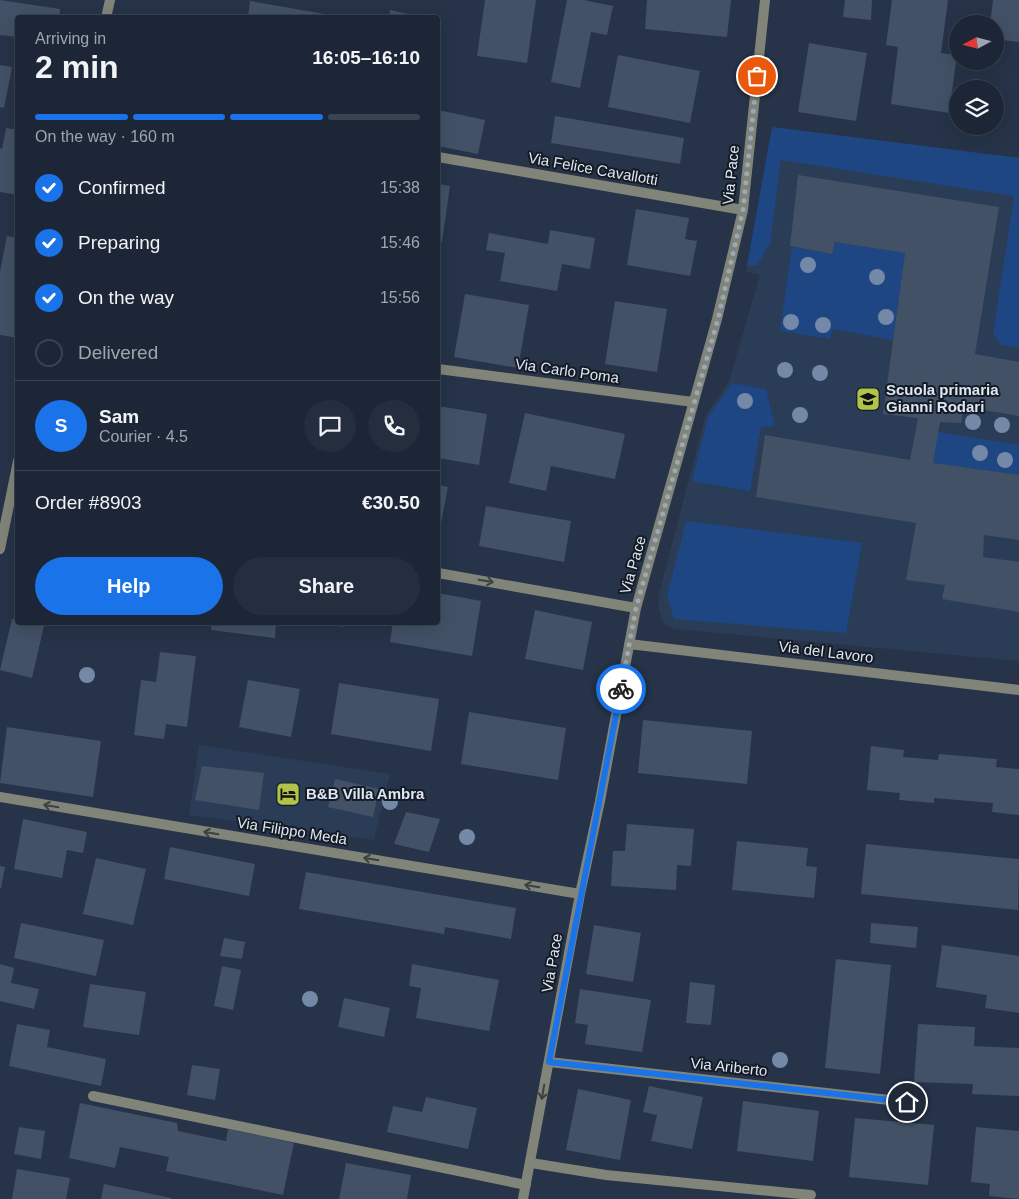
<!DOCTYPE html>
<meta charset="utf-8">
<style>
body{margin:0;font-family:Arial,sans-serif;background:#252e3e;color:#f1f3f6;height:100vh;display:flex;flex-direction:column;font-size:19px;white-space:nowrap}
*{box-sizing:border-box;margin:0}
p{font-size:16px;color:#a0a5ad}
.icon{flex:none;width:28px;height:28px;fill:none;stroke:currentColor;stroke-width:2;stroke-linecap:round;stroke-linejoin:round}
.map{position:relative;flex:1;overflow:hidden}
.drawer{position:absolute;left:15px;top:15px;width:425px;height:610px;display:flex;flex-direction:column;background:#1c2636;border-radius:5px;box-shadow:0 5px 20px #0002,0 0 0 1px #3a4351}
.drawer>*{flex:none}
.needle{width:32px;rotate:263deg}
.tools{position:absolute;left:949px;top:15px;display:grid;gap:10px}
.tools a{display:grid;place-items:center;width:55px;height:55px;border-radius:50%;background:#1c2636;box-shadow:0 5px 20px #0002,0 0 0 1px #3a4351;font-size:25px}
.pin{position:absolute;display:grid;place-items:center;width:42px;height:42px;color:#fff;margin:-21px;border:2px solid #fff;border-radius:50%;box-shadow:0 1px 5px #0007}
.courier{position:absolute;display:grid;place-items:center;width:50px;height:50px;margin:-25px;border:4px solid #1a73e8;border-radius:50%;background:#fff;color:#222;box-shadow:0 1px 6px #0007}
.summary em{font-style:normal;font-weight:600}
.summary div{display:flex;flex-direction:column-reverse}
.summary{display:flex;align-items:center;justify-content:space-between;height:85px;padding:0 20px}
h1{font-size:32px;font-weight:600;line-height:38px}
.bar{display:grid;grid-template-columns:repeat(4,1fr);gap:8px 5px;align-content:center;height:60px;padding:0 20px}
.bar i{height:6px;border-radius:4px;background:#3a4351}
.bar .on{background:#1a73e8}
.bar p{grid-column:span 4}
.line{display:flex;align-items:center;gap:12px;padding:0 20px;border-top:1px solid #3a4351}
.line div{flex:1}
.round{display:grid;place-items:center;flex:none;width:52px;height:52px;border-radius:26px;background:#252e3e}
ol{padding:0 20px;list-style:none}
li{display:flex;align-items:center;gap:15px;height:55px}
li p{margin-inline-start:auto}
li .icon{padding:5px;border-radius:50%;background:#1a73e8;color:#fff;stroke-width:4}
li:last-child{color:#a0a5ad}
li i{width:28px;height:28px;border:2px solid #3a4351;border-radius:50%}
.action{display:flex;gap:10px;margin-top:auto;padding:10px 20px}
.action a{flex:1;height:58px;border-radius:30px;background:#1a73e8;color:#fff;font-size:20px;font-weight:600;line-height:58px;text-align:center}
.action a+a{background:#252e3e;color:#f1f3f6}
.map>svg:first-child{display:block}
.built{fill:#2b3c56}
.green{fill:#1e4683}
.building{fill:#425166}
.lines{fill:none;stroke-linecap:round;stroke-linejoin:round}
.service{stroke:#818478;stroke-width:10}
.minor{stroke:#818478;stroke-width:10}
.tree{fill:#7488a7}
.oneway{stroke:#3b4041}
.done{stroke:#9da7b7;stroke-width:5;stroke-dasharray:0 9}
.route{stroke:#1a73e8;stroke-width:6}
.labels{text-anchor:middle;stroke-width:4;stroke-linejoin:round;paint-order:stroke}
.street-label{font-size:15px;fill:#dde6f3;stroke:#151b24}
.poi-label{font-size:15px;font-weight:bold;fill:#dde6f3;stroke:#151b24;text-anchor:start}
</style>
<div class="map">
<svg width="1019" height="1199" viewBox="0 0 1019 1199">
<rect width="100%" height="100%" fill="#263348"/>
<path class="built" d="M772,127L1019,158V661L674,629L664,624L659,611V594L705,417L729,381L760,275L746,272Z
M199,745L390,774L374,840L189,815Z"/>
<path class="green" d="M772,127L1019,158V347L1002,345L993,334L1014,196L781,160L770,244L757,265L747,266Z
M835,242L905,253L893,340L833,329L830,339L780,331L792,247L832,254Z
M732,383L766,389L775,426L761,427L750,491L692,481L708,417Z
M938,432L1019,445V475L931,463Z
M686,521L862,543L846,633L674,619L667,596Z"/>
<path class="building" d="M0,0L60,9L59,18H18V37L0,35Z
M485,0H536L527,63L477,56Z
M567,0H584L613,6L607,35L591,32L580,88L551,82Z
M647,0H731L727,37L645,29Z
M845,0H872L871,20L843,17Z
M892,0H948L941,53L957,55L949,113L891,104L898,47L886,45Z
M993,0H1019V42L995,39V24H990Z
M250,1L330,15V18H248Z
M390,10L422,17V18H389Z
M809,43L867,53L856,121L798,112Z
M618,55L700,71L690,123L608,107Z
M0,65L12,67L4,108L0,107Z
M438,110L485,120L478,154L438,146Z
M555,116L684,138L680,164L551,143Z
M6,128L18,130V195L0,192V148L2,149Z
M798,175L999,207L975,354L1019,362V416L964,407L961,423L940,422L933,463L1019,475V540L984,535L983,557L1019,562V612L942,599L945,585L906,580L916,523L756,497L765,435L910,460L918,418L883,414L905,253L835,242L832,254L790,246Z
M438,184L450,186L442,242H438Z
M636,209L689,218L685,239L697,241L690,276L627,265Z
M550,230L595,238L590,269L562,264L557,291L500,281L505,253L486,250L489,233L548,244Z
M7,236L18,238V338L0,335V272Z
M465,294L529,305L518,368L454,357Z
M615,301L667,309L657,372L605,364Z
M438,406L487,414L479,465L438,458Z
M525,413L625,434L615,479L551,466L546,491L509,483Z
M438,485L448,487L438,539Z
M486,506L571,521L564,562L479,546Z
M438,593L481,601L472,656L390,642L393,622H438Z
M535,610L592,622L583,670L525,659Z
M12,619L18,620V622L44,626L32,678L0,670Z
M212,622H276L275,638L211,630Z
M324,622H344L343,627Z
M160,652L196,656L187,727L166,724L164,739L134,735L141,680L156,682Z
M248,680L300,689L291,737L239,727Z
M339,683L439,699L431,751L331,734Z
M469,712L566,728L558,780L461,764Z
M643,720L752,731L747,784L638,773Z
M7,727L101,741L93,797L0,783Z
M871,746L904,750L903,757L938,760L939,754L997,759L996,767L1019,769V815L992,812L993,803L934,798V803L899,800L900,793L867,790Z
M202,766L264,773L259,810L195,800Z
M335,779L379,789L373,817L328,807Z
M406,812L440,819L429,852L394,844Z
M23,819L87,832L83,853L67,850L62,878L14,869Z
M627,824L694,829L691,866L677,865L676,890L611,886L613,851H625Z
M737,841L808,848L806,866L817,867L814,898L732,890Z
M866,844L1019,859L1018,910L861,894Z
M170,847L255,864L249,896L164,879Z
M96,858L146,869L133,925L83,914Z
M0,866L5,867L1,888H0Z
M306,872L516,908L511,939L445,927L444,934L299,909Z
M21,923L104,940L96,976L14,958Z
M871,923L918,927L916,948L870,943Z
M594,925L641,933L633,982L586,974Z
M224,938L245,942L242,959L220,956Z
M942,945L1019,956V1013L985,1008L987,995L936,987Z
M836,959L891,965L880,1074L825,1068Z
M0,964L14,968L11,983L39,989L34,1009L0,1001Z
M412,964L499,980L489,1031L416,1018L421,988L409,986Z
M222,966L241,970L233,1010L214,1006Z
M690,982L715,985L711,1025L686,1023Z
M90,984L146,992L139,1035L83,1027Z
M580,989L651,1000L642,1052L585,1044L588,1025L575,1023Z
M344,998L390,1008L384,1037L338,1027Z
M17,1024L50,1030L47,1047L106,1059L101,1086L9,1066Z
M918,1024L975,1027L974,1046L1019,1048V1096L972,1094L973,1084L914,1082Z
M192,1065L220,1069L215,1100L187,1095Z
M649,1086L703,1097L692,1149L651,1141L657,1115L643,1112Z
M578,1089L631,1100L620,1160L566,1150Z
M426,1097L477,1108L468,1149L387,1132L393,1106L422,1112Z
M743,1101L819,1111L813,1161L737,1151Z
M80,1103L177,1123L178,1131L226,1141L228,1129L294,1143L283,1195L166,1171L169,1157L120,1147L115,1168L69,1158Z
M855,1118L934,1125L928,1185L849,1177Z
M19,1127L45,1131L41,1159L14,1154Z
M976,1127L1019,1131V1199L989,1196L990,1184L971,1182Z
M346,1163L411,1175L407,1199H339Z
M17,1169L70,1178L66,1199H12Z
M104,1184L171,1198V1199H101Z"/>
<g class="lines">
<path class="service" d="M93,1096L526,1185
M531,1163L606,1175L811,1195"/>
<path class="minor" d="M106,18L110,0
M438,157L743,210
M438,369L693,402
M0,549L18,461
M438,573L636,608
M629,644L1019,690
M0,797L580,894
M549,1062L907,1102
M523,1199L580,894L600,801L636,608L717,319L743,210L765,0"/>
</g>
<g class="tree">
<circle cx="808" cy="265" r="8"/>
<circle cx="877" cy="277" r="8"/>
<circle cx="886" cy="317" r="8"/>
<circle cx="791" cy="322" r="8"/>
<circle cx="823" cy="325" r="8"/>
<circle cx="785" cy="370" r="8"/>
<circle cx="820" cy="373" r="8"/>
<circle cx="745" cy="401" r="8"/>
<circle cx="800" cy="415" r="8"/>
<circle cx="973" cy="422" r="8"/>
<circle cx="1002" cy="425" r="8"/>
<circle cx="980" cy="453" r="8"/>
<circle cx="1005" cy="460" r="8"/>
<circle cx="87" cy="675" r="8"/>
<circle cx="390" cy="802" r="8"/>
<circle cx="467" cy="837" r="8"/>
<circle cx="310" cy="999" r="8"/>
<circle cx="780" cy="1060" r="8"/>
</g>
<defs><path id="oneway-shaft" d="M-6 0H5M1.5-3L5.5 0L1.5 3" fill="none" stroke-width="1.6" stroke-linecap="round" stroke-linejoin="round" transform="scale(1.25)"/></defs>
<g class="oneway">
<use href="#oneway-shaft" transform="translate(486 581) rotate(10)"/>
<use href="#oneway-shaft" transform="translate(51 806) rotate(-171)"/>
<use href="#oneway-shaft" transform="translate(211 833) rotate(-171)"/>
<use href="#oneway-shaft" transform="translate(371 859) rotate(-171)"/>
<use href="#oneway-shaft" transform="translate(532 886) rotate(-171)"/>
<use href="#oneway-shaft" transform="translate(543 1092) rotate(100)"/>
</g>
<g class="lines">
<path class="done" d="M621,689L636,608L718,319L743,210L757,76"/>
<path class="route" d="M621,689L549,1062L907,1102"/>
</g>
<defs>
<g id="school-square" transform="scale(1.25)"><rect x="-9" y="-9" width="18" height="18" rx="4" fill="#b2c34c" stroke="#151b24"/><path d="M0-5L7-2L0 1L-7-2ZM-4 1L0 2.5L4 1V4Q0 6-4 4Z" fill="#111"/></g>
<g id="hotel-square" transform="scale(1.25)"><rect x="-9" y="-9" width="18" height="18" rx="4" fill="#b2c34c" stroke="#151b24"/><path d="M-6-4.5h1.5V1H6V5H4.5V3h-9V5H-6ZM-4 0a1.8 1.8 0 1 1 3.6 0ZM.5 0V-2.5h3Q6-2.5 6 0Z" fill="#111"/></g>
</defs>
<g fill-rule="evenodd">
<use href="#school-square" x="868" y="399"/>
<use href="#hotel-square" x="288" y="794"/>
</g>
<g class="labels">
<g class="street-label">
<text transform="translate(593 169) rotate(10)" y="5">Via Felice Cavallotti</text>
<text transform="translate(731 175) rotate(-84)" y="5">Via Pace</text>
<text transform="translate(567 371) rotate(8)" y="5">Via Carlo Poma</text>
<text transform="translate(633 565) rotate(-74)" y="5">Via Pace</text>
<text transform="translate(826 652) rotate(7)" y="5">Via del Lavoro</text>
<text transform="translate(292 831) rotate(9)" y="5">Via Filippo Meda</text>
<text transform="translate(552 963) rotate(-80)" y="5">Via Pace</text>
<text transform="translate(729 1067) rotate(6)" y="5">Via Ariberto</text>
</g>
<g class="poi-label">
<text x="886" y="395">Scuola primaria<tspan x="886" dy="17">Gianni Rodari</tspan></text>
<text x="306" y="799">B&amp;B Villa Ambra</text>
</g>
</g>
</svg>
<div class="tools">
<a><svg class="needle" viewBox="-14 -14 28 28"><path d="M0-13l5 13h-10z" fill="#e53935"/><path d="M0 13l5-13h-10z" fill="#a0a5ad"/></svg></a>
<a><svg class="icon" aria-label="layers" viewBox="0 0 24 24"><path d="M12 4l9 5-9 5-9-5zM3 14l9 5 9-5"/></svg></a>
</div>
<div class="pin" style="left:757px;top:76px;background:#ea580c"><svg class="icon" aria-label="bag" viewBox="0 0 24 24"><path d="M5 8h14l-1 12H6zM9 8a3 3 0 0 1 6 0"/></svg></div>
<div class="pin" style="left:907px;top:1102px;background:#1f2937"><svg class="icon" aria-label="home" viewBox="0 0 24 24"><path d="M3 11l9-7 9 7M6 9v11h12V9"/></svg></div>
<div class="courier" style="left:621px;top:689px"><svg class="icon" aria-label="bike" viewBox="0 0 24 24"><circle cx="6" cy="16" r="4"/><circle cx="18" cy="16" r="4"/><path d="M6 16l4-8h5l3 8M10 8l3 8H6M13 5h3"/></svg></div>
<section class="drawer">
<div class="summary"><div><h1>2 min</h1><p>Arriving in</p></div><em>16:05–16:10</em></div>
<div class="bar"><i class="on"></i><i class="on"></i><i class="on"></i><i></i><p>On the way · 160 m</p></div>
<ol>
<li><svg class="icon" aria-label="check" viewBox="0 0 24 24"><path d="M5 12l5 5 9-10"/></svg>Confirmed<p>15:38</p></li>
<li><svg class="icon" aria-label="check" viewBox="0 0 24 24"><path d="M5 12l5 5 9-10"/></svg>Preparing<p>15:46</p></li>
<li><svg class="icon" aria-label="check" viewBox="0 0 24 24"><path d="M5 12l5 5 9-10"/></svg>On the way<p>15:56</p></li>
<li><i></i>Delivered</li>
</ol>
<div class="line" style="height:90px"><b class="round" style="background:#1a73e8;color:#fff">S</b><div><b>Sam</b><p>Courier · 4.5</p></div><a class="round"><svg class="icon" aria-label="chat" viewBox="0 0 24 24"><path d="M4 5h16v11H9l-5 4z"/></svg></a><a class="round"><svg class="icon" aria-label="phone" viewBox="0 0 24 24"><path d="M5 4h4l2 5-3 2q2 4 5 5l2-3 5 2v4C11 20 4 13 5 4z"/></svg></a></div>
<div class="line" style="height:65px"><div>Order #8903</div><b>€30.50</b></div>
<div class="action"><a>Help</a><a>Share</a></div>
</section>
</div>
